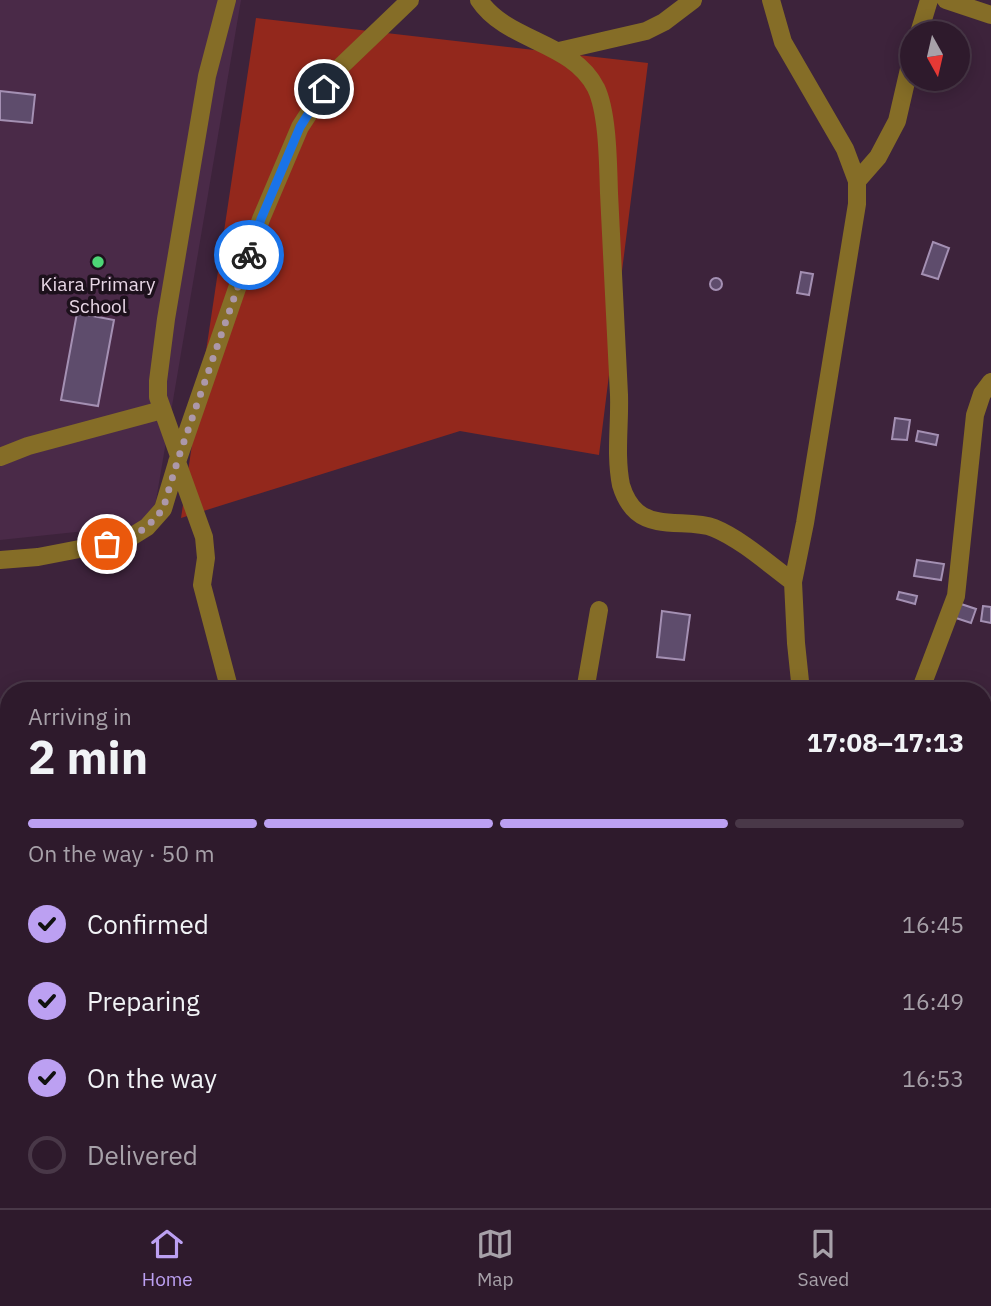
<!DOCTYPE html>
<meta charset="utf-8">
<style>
body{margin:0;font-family:"IBM Plex Sans",sans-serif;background:#3a2738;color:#f1f3f6;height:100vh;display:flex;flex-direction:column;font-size:26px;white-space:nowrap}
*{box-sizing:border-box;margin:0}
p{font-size:23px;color:#a7a1a9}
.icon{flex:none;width:38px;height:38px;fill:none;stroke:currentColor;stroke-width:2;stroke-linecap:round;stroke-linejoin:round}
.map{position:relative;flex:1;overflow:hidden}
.panel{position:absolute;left:0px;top:682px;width:992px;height:527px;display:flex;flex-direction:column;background:#2e1a2c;border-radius:28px 28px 0 0;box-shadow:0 4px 18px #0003,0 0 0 2px #493848}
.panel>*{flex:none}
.needle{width:46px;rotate:172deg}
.buttons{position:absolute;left:900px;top:21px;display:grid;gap:14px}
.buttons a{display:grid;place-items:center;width:70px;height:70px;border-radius:50%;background:#2e1a2c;box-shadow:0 4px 18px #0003,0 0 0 2px #493848;font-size:35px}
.pin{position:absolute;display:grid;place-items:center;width:60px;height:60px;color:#fff;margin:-30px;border:4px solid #fff;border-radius:50%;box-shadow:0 2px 7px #0007}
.courier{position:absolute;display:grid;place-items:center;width:70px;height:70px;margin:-35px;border:5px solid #1a73e8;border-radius:50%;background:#fff;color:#222;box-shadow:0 2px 9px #0007}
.overview em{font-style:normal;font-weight:800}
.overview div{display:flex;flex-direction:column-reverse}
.overview{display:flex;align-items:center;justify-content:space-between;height:119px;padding:0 28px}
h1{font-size:46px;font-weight:800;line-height:52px}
.bar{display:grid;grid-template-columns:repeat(4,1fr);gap:10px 7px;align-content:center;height:84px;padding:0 28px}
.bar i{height:9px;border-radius:5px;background:#493848}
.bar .active{background:#bca0f2}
.bar p{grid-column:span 4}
ol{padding:0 28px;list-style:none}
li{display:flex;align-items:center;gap:21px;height:77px}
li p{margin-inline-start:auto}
li .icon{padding:7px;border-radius:50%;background:#bca0f2;color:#111;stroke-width:4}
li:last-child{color:#a7a1a9}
li i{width:38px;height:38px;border:4px solid #493848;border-radius:50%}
.tabs{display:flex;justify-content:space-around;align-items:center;height:98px;border-top:2px solid #493848;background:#2e1a2c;font-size:19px;color:#a7a1a9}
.tabs a{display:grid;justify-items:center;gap:4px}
.tabs .active{color:#bca0f2}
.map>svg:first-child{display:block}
.built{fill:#4a2a48}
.green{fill:#93281c}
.building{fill:#5e4c6c;stroke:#a490b3;stroke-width:2}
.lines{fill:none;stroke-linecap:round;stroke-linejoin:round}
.minor{stroke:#856d27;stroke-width:18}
.done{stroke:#ac98aa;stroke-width:7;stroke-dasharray:0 12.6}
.route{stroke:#1a73e8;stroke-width:9}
.poi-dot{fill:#4dd676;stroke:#1d111c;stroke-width:2.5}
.labels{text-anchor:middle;stroke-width:7;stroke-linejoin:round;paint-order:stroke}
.poi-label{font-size:19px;fill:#e8d7e6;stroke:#1d111c}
</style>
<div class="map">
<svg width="991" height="1208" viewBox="0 0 991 1208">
<rect width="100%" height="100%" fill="#3d233b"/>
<path class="built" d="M0,0H241L152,524L0,540Z
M0,840L9,842V1200L694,1201V1208H0Z"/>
<path class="green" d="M256,18L648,63L599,455L460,431L181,518Z"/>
<path class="building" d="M0,91L35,95L32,123L0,120Z
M933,242L949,248L938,279L922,274Z
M801,272L813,274L809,295L797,293Z
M710 284a6 6 0 1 1 12 0a6 6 0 1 1-12 0Z
M77,313L114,320L98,406L61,400Z
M895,418L910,420L907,440L892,439Z
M918,431L938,435L936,445L916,441Z
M917,560L944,564L941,580L914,576Z
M899,592L917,596L915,604L897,599Z
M949,600L976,609L971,623L944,614Z
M983,606L991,607V623L981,621Z
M662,611L690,615L684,660L657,657Z
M984,775H991V807L984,806Z
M252,1200H273L288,1208H248Z
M434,1200L430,1208H370L357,1201Z"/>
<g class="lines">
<path class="minor" d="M479,0C507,42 572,41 596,88C608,113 608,165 609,193C612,260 616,328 619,395C620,425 615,455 621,485C624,495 629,505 637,512C657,529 691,519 714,528C741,539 770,565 793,582
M771,0L783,42L845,149L857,181V204L805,523L793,582L796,643L801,691
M946,0L991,15
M919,33L929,0
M559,51L646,31L664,22L693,0
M857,181L878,157L897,121L912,56
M179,456L158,397V381L166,319L207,76L227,0
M0,457L28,446L162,410
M177,462L204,537L206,558L202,585L230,691
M0,560L38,557L126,540L147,527L163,509L179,456L261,219L300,127L337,70L410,0
M585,691L599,610
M920,691L956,596L975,415L982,394L991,382
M984,992L991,990
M0,1073L9,1079
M0,1165H9
M175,1200L186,1208
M482,1208V1200
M848,1208V1200"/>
</g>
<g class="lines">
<path class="done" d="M107,544L126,540L147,527L163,509L179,456L249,255"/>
<path class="route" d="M249,255L261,219L300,127L324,89"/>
</g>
<circle class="poi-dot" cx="98" cy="262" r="7"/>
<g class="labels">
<g class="poi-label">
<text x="98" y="291">Kiara Primary<tspan x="98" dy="22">School</tspan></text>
</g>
</g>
</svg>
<div class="buttons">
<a><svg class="needle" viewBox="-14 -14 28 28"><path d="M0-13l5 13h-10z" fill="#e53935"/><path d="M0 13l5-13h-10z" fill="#a7a1a9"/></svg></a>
</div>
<div class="pin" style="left:107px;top:544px;background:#ea580c"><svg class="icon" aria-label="bag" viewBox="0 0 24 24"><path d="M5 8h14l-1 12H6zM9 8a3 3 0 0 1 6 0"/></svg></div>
<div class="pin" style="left:324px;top:89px;background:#1f2937"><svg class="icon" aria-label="home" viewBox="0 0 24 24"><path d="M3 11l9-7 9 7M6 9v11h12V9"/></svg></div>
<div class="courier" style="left:249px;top:255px"><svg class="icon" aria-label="bike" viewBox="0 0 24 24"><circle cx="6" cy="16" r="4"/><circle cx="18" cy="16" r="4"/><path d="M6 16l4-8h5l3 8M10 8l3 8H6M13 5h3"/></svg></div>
<section class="panel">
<div class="overview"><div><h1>2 min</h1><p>Arriving in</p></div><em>17:08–17:13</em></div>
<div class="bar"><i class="active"></i><i class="active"></i><i class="active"></i><i></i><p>On the way · 50 m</p></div>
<ol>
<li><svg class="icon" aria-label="check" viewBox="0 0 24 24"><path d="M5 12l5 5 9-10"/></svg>Confirmed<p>16:45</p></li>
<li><svg class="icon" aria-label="check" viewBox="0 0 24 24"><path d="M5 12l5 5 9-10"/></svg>Preparing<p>16:49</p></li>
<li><svg class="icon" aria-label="check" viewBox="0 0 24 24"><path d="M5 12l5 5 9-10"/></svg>On the way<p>16:53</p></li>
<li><i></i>Delivered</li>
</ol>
</section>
</div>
<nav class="tabs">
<a class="active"><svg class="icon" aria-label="home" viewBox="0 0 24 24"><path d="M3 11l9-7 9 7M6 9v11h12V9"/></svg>Home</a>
<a><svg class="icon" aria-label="map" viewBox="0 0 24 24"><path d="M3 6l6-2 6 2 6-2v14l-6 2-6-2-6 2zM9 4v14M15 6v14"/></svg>Map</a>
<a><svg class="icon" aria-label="saved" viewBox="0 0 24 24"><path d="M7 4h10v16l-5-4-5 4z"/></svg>Saved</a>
</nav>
